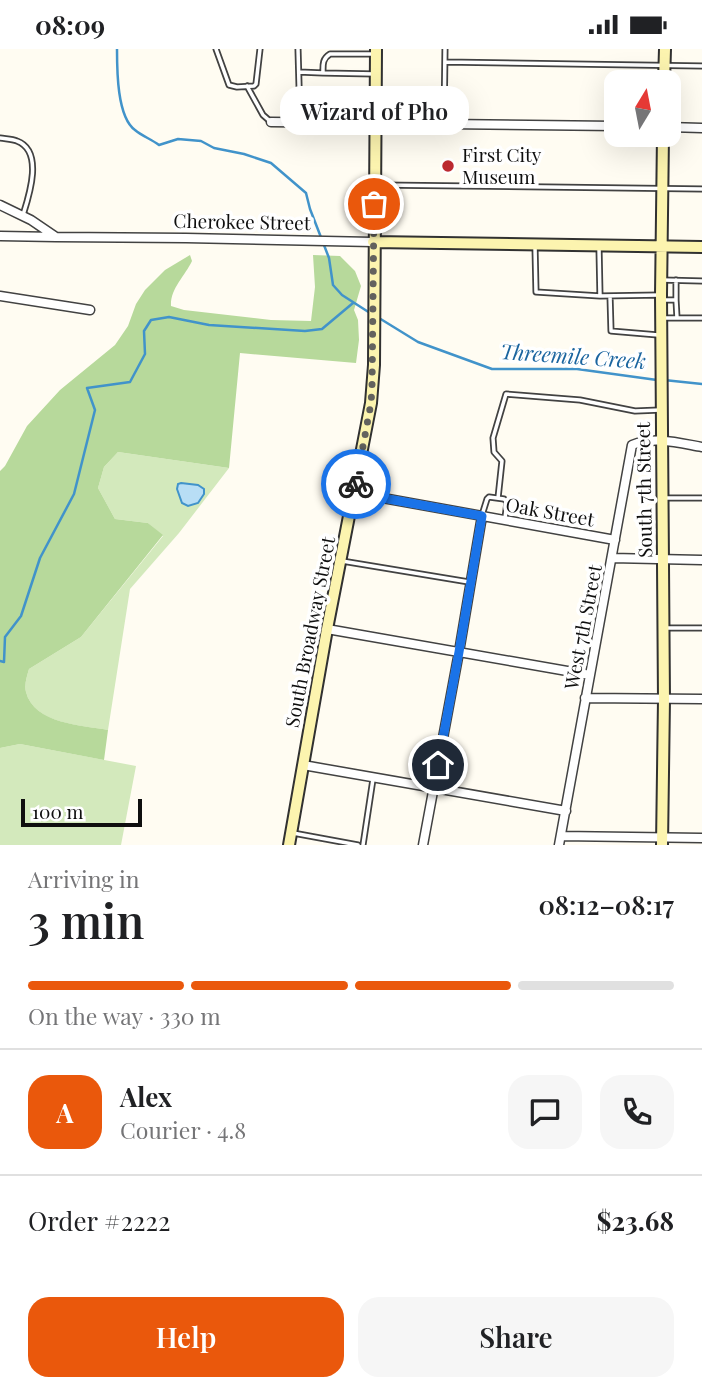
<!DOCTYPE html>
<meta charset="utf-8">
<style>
body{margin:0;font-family:"Playfair Display",serif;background:#f6f6f6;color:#202124;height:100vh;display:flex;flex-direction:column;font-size:26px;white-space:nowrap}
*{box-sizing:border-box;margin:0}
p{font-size:23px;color:#757577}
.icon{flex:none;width:38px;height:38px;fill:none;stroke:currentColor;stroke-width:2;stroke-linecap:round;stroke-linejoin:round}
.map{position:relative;height:796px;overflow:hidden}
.side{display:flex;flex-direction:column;background:#fff;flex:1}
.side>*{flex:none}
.needle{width:46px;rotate:10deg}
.buttons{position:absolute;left:604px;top:21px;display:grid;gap:14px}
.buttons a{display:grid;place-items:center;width:77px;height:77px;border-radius:14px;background:#fff;box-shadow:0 7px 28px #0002;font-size:35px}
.scale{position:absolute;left:21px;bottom:18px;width:121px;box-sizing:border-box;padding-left:7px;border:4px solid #0f0f0f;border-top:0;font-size:19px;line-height:24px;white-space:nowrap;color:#0f0f0f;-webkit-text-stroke:5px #fff;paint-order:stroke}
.pin{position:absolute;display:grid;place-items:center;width:60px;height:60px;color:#fff;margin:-30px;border:4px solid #fff;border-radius:50%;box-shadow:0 2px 7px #0007}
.courier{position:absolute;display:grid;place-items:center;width:70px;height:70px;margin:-35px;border:5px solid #1a73e8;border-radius:50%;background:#fff;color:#222;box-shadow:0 2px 9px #0007}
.bubble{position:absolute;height:49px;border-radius:21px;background:#fff;box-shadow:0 7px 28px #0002;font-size:23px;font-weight:600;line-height:49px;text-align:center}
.head em{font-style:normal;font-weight:600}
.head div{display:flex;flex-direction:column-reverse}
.head{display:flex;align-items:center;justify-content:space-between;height:119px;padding:0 28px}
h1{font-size:46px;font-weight:600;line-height:52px}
.bar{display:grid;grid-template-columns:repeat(4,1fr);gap:10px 7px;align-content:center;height:84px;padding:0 28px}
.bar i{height:9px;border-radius:5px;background:#e0e0e0}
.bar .current{background:#ea580c}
.bar p{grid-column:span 4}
.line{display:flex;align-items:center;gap:18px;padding:0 28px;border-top:2px solid #e0e0e0}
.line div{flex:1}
.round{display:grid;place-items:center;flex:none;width:74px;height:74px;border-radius:21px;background:#f6f6f6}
.cta{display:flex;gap:14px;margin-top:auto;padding:14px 28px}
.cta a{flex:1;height:80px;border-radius:21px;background:#ea580c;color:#fff;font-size:28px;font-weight:600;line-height:80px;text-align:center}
.cta a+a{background:#f6f6f6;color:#202124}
.status{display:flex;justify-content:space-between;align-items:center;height:49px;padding:0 35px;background:#fff;direction:ltr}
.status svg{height:19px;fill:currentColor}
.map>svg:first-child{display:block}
.green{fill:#d3e9bc}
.forest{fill:#b7d99b}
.water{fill:#b8def5;stroke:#4193ca;stroke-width:2}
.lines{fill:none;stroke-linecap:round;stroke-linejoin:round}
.stream{stroke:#4193ca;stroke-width:2.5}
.lane-casing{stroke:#424242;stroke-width:7}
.street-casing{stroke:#424242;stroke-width:11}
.secondary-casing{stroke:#313131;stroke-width:14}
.lane{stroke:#fff;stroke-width:3.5}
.street{stroke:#fff;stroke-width:8}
.secondary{stroke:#fcf4af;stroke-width:10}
.done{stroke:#63625e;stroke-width:7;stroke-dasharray:0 12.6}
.route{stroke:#1a73e8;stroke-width:9}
.poi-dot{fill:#bc2a31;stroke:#fff;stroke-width:2.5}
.labels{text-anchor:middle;stroke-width:7;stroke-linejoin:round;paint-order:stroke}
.poi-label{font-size:19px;fill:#0f0f0f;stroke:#fff;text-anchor:start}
.street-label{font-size:19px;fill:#0f0f0f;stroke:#fff}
.water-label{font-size:21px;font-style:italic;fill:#1b659f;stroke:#fff}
</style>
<div class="status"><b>08:09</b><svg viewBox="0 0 49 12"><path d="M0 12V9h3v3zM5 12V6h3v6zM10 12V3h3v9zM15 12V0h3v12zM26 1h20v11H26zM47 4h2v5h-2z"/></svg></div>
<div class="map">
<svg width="702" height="796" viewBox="0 0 702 796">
<rect width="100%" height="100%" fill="#fffcf2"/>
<path class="green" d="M118,403L229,419L179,484L130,540L108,681C81,676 34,675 26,643C24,636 27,627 29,620L81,588L163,487L148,474L115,470L98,439L104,418Z
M20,695L136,717L121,796H0V699Z"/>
<path class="forest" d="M190,206L192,212C185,227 170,240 171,257L184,261L271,271L311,272L315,238L313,206L340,207L355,222L361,237L354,261L358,271L359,291L356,314L240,304L229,419L118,403L104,418L98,439L115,470L148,474L163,486L81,588L29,620C27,627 24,636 26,643C34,675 82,676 108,681L104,711L20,695L0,699V422L5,417L27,377L60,341L115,296L128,277L136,255L145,241L165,221Z"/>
<path class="water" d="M181,434L198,436L204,440V445L198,454L188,457L182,454L177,440L178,435Z"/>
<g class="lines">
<path class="stream" d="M117,0C117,21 117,68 135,81C142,87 151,90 159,96L178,90L201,92L214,99L244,105L271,114L306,144L310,160L329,209L333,236L342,246L370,264
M379,269L418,293L492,320H577L657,331
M664,331L702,335
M0,612L4,613L5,588L21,567L40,509L74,445L95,361L87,339L130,333L145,305L144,282L151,271L169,268L209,276L305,282L322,280L353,254"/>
<g class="lane-casing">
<path id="lane" d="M216,0L229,36L237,38L254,37L256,35L260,0
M298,0L300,71
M374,5H330C322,10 323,16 323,24L375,25
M445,13L702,17
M299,23L323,24
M247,37L263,66L271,73
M444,75L445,0
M0,89C5,90 12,90 17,92C44,102 29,147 23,166
M379,136L702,140
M535,198L536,243L600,247
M599,199L600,247L660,246
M662,231L702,232
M610,247L611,282L658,286
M663,251H676V231
M676,251L677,269
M663,269H702
M498,449L502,412L494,403L493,389L506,345L580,351L635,362L660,361
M664,449H702
M482,466L487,450L489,448L504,450L507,453L505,469
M342,512L469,533
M666,579H702
M293,784L358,796
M363,796L373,730"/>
</g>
<g class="street-casing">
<path id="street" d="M271,73L616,77
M668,78L702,79
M0,156L31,171L56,188L186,189L373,193
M0,187L56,188
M0,247L90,261
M355,444L615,491
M612,509L702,511
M327,580L590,626
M585,649L702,650
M303,716L566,762
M561,787L702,789
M423,796L459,603L482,467
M559,796L632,396C655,387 679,394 702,398"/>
</g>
<g class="secondary-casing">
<path id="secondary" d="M664,33L665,0
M373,193L702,198
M289,796L327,580L371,354L374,316L376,0
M662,796L664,650L661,246L663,86"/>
</g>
<use href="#lane" class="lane"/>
<use href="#street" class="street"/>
<use href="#secondary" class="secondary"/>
</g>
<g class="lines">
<path class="done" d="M356,435L371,354L372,339L374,155"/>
<path class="route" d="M356,435L355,444L482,467L459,603L438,716"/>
</g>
<circle class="poi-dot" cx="448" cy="117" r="7"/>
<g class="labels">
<g class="poi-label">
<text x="462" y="113">First City<tspan x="462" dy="22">Museum</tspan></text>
</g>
<g class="street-label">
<text transform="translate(242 173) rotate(1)" y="7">Cherokee Street</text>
<text transform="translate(644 441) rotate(-91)" y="7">South 7th Street</text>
<text transform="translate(550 463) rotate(10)" y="7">Oak Street</text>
<text transform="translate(583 578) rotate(-79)" y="7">West 7th Street</text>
<text transform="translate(310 583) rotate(-79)" y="7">South Broadway Street</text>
</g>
<g class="water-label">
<text transform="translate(573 308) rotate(4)" y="7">Threemile Creek</text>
</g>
</g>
</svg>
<div class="buttons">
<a><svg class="needle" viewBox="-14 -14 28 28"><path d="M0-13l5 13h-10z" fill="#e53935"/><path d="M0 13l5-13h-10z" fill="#757577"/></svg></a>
</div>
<div class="scale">100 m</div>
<div class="pin" style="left:374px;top:155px;background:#ea580c"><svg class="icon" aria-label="bag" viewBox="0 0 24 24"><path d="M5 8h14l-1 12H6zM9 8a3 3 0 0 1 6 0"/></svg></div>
<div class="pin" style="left:438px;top:716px;background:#1f2937"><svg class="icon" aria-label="home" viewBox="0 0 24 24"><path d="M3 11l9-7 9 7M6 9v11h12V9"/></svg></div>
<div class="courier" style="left:356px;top:435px"><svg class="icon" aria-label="bike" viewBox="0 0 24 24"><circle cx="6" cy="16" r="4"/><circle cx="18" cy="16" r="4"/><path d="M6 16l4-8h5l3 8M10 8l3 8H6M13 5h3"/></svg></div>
<div class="bubble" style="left:280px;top:37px;width:189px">Wizard of Pho</div>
</div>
<section class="side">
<div class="head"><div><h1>3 min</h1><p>Arriving in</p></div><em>08:12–08:17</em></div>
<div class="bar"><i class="current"></i><i class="current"></i><i class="current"></i><i></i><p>On the way · 330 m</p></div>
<div class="line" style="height:126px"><b class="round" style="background:#ea580c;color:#fff">A</b><div><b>Alex</b><p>Courier · 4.8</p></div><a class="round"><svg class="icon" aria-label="chat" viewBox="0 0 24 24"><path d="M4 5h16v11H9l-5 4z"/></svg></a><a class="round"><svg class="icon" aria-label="phone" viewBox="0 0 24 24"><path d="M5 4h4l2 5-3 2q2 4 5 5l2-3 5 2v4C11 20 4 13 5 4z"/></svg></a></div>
<div class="line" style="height:91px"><div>Order #2222</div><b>$23.68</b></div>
<div class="cta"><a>Help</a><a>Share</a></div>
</section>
